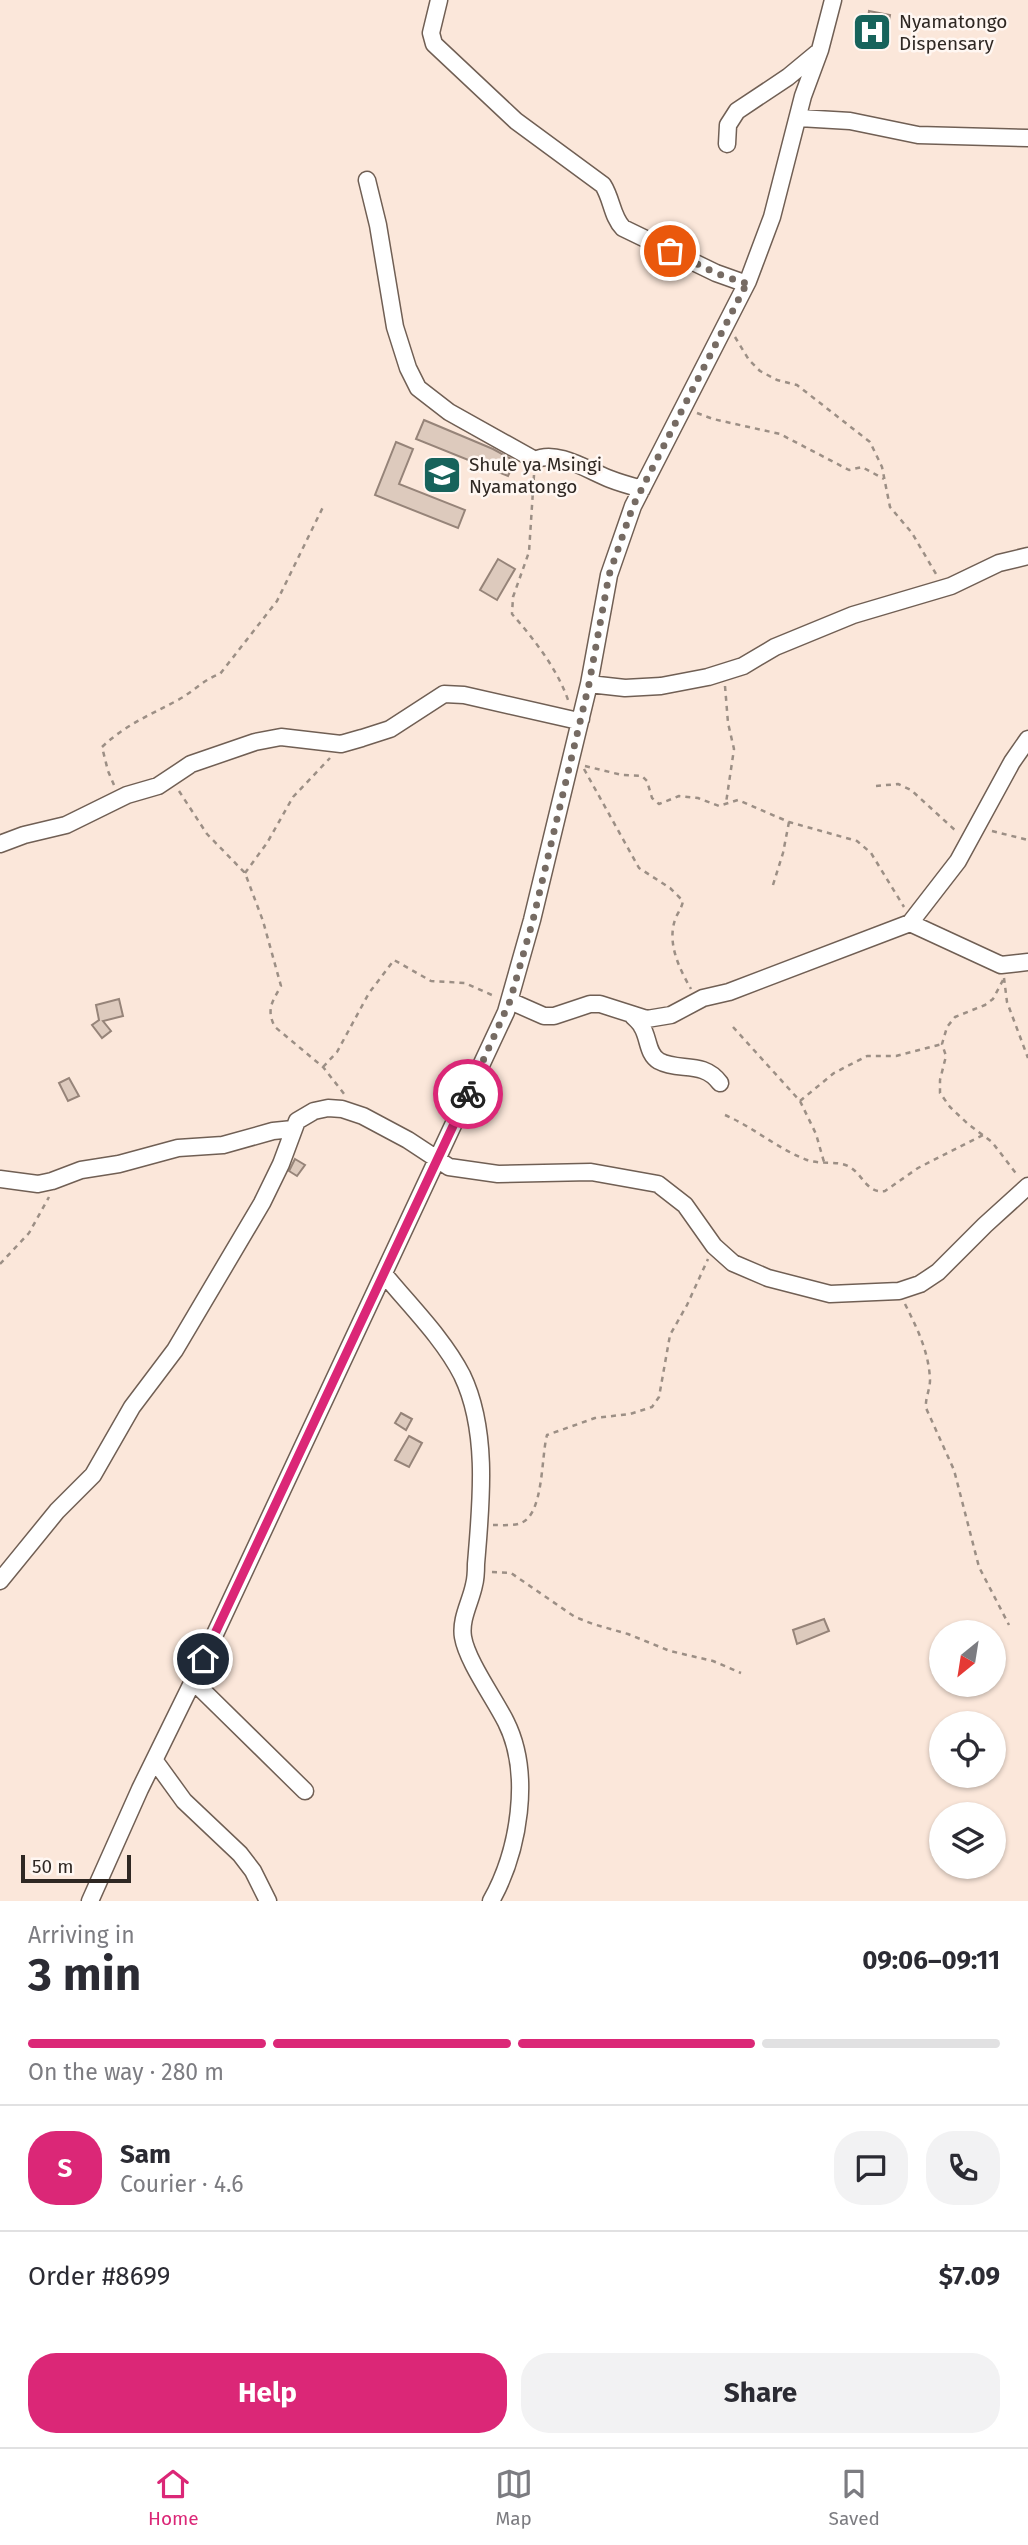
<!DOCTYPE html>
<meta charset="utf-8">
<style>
body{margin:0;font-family:"Fira Sans",sans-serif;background:#f2f2f3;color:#2b2b33;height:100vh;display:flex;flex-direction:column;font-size:26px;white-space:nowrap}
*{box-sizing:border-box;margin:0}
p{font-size:23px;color:#7c7c81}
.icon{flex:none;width:38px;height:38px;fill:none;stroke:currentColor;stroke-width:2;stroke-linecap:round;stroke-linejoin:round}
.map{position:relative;height:1901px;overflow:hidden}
.side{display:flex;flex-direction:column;background:#fff;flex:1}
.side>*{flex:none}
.needle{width:46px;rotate:210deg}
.tools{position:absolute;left:929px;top:1620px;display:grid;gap:14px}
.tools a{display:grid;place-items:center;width:77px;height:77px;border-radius:50%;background:#fff;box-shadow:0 2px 5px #0004;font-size:35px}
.scale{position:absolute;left:21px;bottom:18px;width:110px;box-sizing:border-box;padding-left:7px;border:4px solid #2f2823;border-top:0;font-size:19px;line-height:24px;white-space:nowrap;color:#2f2823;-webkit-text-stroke:5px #fff7f2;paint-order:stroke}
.pin{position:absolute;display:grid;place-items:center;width:60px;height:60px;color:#fff;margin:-30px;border:4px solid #fff;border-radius:50%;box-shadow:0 2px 7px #0007}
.courier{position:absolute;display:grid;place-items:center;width:70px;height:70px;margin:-35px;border:5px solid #db2777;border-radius:50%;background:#fff;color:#222;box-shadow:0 2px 9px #0007}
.overview em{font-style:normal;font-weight:700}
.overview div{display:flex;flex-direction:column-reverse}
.overview{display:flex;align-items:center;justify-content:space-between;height:119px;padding:0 28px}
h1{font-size:46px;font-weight:700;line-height:52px}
.bar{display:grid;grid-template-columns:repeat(4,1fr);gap:10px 7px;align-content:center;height:84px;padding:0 28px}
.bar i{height:9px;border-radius:5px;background:#e1e1e2}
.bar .selected{background:#db2777}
.bar p{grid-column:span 4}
.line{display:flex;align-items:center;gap:18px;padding:0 28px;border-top:2px solid #e1e1e2}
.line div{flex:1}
.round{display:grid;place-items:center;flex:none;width:74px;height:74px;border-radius:28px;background:#f2f2f3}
.action{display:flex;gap:14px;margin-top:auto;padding:14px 28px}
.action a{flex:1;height:80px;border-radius:28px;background:#db2777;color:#fff;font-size:28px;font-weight:700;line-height:80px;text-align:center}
.action a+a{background:#f2f2f3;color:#2b2b33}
.tabs{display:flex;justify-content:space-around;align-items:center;height:98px;border-top:2px solid #e1e1e2;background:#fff;font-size:19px;color:#7c7c81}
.tabs a{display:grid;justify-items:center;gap:4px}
.tabs .selected{color:#db2777}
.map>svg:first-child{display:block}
.building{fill:#ddcabd;stroke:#968479;stroke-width:2}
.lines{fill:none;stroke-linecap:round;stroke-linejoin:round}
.minor-casing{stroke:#705f54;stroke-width:19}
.path{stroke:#9c8f85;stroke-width:2.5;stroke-dasharray:5 5;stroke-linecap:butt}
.minor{stroke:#fff;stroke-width:16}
.done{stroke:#766b63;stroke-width:7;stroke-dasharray:0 12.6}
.route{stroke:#db2777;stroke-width:9}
.labels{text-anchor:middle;stroke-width:5;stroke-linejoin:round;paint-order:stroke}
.poi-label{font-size:19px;fill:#2f2823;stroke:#fff7f2;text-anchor:start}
</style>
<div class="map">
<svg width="1028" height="1901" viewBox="0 0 1028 1901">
<rect width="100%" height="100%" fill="#fbe7da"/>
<path class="building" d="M869,11L890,15L884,47L856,41L859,22L867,24Z
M424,420L493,449L515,461L508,476L416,439Z
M396,442L413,449L399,484L465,510L458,528L375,495Z
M498,559L515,569L497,600L480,590Z
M119,999L123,1016L103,1021L111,1031L102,1038L92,1025L99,1020L96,1005Z
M69,1078L79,1096L68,1101L59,1083Z
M295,1159L305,1165L297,1176L289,1171Z
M401,1413L412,1419L406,1430L395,1423Z
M409,1436L422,1443L409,1467L395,1460Z
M824,1619L829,1631L797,1644L793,1630Z"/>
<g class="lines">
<g class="minor-casing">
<path id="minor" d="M439,0L431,33L434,44L516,121L603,185C612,199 612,217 623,228L716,273L744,283L748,281
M799,118L850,121L918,135L1028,138
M727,144L728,125L737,111L788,77L817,53
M367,180L378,225L395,327L408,368L418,388L449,412L535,460C557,449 589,471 610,479C620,483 631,486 642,489
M589,684L625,688L661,686L708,677L743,666L775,647L853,615L951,586L999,563L1028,556
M0,844L24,835L66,825L127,795L158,786L191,764L255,742L281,737L341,744L362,738L390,729L444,694L464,695L574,720L581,719
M910,923L1001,965L1028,962
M510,1001L544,1016H554L590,1004H600L647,1019L671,1015L703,998L729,992L910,923L958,861L1012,762L1028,739
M631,1014C635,1019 640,1022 642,1027C649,1038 647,1054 659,1061C679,1072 703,1060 720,1083
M0,1179L38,1184L52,1181L81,1170L119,1164L178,1148L223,1145L273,1131L293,1129
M384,1274C410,1306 443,1338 462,1375C489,1431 481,1504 476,1564C476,1571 476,1578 474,1585C471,1601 460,1619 463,1637C467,1661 494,1698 506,1722C532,1774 519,1851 491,1901
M0,1581L57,1511L93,1475L132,1407L175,1350L262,1203L281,1164L297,1121L314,1111L328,1108L342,1109L363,1116L408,1140L449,1167L498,1174L591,1172L658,1184L685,1205L714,1246L733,1263L768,1278L830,1294L899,1291L920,1284L938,1272L985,1225L1028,1186
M193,1681L305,1791
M155,1761L184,1801L240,1854L253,1871L268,1901
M90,1901L140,1789L193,1681L506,1012L532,920L589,684L609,575L633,506L748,281L772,217L803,96L820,50L833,0"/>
</g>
<path class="path" d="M735,337L749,360L760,371L777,380L797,385L870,442L882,467L890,507L912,533L936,574
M697,413L713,419L780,434L849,470L862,467L884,479
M534,475L529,552L513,597L512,614C534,639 559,671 569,703
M725,686L728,723L734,749L726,803
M585,766L622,775L642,776L647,781L652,798L659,804L679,796L698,798L719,806L738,800L789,822L857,841L871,853L904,907
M584,769L639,868L670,888L683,901C682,907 679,911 676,917C666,942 679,968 691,989
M114,785L108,771L102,747C125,725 150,715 178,700C193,692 204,679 220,674L277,601L323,507
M876,786L898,784L911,790L956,831
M179,791L207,834L245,873L263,921L281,986C272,1002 266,1010 275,1027L323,1067L345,1095
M992,831L1028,840
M245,873L267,843L293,797L330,758
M773,885L783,853L789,822
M1004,978L1007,1002L1028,1058
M1003,980L993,999L985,1005L955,1017L947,1027L942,1044L946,1056L940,1080V1093L950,1107L968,1124L992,1142L1018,1176
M733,1027L800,1101L816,1134L824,1162
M323,1067L337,1052L369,993L394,960L431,981L465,983L494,996
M800,1101L834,1073L867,1056H896L942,1044
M725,1115C753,1127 778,1149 807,1160C821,1165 838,1160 850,1167C863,1175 867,1194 885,1191L918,1168L983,1135
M0,1264L29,1233L49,1197
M905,1304C917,1328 929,1352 930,1380C930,1390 925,1398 926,1408L954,1470L979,1567L1009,1625
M493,1525C501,1525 514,1526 521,1523C544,1514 541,1457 547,1435L595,1418L630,1414L652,1407L659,1397L670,1335L687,1305L708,1259
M492,1572L511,1573L575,1617L593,1624L628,1634L670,1651L713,1661L741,1673"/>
<use href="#minor" class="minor"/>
</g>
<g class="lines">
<path class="done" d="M468,1094L510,1001L533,920L589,684L609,575L633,506L748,281L744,283L716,273L670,251"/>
<path class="route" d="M203,1659L468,1094"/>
</g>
<defs>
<g id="hospital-square" transform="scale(2.0125)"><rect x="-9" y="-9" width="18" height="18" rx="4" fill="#17635b" stroke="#fff7f2"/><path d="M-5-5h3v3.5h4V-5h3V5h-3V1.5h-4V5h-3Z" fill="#fff"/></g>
<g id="school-square" transform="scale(2.0125)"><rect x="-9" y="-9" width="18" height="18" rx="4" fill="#17635b" stroke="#fff7f2"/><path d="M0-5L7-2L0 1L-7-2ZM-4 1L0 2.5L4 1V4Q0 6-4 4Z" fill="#fff"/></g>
</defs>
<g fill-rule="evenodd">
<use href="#hospital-square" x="872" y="32"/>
<use href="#school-square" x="442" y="475"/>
</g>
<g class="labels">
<g class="poi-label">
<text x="899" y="28">Nyamatongo<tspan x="899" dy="22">Dispensary</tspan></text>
<text x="469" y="471">Shule ya Msingi<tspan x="469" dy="22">Nyamatongo</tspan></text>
</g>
</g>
</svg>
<div class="tools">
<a><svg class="needle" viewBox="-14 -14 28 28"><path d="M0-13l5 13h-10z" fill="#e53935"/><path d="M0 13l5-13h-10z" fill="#7c7c81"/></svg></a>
<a><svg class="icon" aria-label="locate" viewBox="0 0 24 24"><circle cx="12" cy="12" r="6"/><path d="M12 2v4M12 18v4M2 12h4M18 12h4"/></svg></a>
<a><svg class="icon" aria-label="layers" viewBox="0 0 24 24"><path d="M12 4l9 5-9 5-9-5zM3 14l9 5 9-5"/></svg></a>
</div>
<div class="scale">50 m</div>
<div class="pin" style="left:670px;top:251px;background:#ea580c"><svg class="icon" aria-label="bag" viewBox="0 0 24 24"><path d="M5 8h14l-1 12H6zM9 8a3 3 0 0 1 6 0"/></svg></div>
<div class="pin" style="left:203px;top:1659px;background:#1f2937"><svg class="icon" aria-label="home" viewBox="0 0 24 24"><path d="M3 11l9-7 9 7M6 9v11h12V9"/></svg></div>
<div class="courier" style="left:468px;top:1094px"><svg class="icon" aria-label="bike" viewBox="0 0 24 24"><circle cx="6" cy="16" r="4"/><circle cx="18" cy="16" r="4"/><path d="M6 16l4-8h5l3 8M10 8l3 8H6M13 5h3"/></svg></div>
</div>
<section class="side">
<div class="overview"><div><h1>3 min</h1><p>Arriving in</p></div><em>09:06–09:11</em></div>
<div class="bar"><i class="selected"></i><i class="selected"></i><i class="selected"></i><i></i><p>On the way · 280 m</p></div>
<div class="line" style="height:126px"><b class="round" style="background:#db2777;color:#fff">S</b><div><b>Sam</b><p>Courier · 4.6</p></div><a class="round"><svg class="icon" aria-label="chat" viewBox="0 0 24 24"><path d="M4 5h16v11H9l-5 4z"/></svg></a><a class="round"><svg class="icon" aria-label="phone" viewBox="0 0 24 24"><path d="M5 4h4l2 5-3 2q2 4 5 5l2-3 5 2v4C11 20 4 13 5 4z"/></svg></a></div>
<div class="line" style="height:91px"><div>Order #8699</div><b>$7.09</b></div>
<div class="action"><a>Help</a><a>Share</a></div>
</section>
<nav class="tabs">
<a class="selected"><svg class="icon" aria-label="home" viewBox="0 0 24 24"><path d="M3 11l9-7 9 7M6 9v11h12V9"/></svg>Home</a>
<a><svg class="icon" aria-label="map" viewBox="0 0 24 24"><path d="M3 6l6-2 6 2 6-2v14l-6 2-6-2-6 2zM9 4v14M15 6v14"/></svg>Map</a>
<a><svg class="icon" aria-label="saved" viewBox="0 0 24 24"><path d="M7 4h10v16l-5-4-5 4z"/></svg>Saved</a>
</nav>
